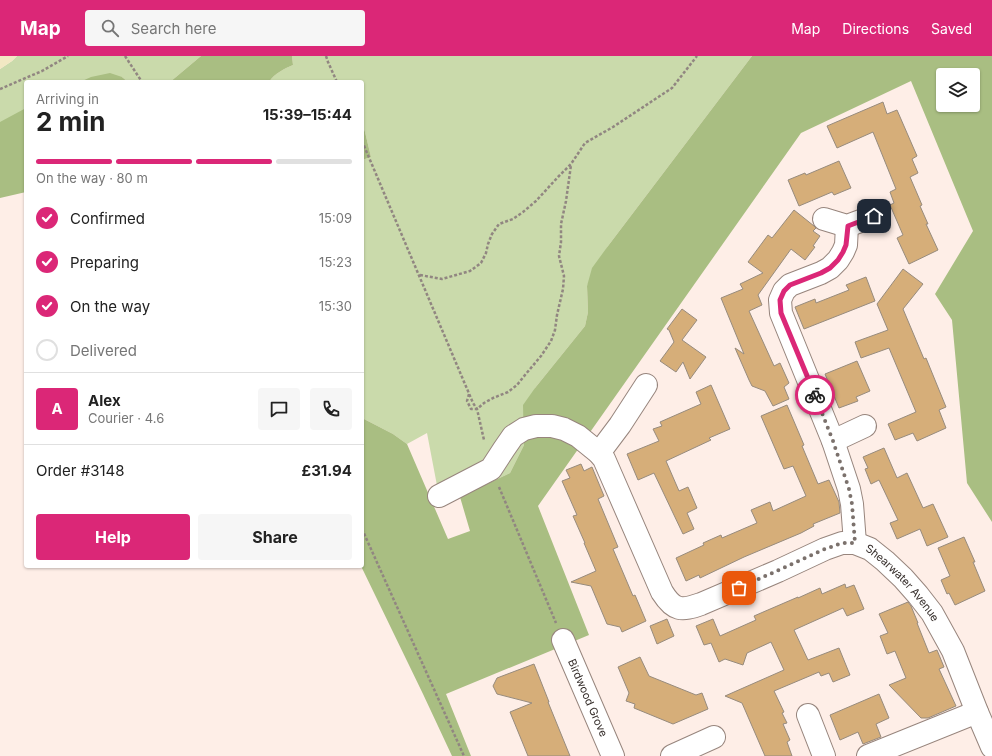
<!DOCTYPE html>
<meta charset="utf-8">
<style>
body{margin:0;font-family:Inter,sans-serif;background:#f6f6f6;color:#222;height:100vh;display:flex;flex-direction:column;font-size:15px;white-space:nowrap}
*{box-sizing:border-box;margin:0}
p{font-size:13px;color:#767676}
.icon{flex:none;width:22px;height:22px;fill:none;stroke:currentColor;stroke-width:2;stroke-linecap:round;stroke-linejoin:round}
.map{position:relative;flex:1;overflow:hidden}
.panel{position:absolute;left:24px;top:24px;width:340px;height:488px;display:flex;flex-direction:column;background:#fff;border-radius:4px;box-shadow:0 1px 3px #0004}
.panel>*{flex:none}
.buttons{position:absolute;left:936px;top:12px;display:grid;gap:8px}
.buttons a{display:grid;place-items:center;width:44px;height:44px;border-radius:4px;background:#fff;box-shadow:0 1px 3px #0004;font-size:20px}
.pin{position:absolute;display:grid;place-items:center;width:34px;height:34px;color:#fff;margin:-17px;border-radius:8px;box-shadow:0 2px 6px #0006}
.courier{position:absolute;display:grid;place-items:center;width:40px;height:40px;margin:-20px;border:3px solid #db2777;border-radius:50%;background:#fff;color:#222;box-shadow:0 1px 5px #0007}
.summary em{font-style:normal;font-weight:700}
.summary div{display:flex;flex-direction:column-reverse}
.summary{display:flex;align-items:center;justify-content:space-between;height:68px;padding:0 12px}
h1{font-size:26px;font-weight:700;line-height:30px}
.bar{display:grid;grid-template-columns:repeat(4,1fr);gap:6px 4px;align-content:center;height:48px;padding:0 12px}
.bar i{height:5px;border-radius:3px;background:#e0e0e0}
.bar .selected{background:#db2777}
.bar p{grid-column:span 4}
.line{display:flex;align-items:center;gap:10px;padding:0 12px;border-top:1px solid #e0e0e0}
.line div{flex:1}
.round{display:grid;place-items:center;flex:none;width:42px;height:42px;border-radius:4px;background:#f6f6f6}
ol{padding:0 12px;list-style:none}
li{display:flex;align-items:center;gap:12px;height:44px}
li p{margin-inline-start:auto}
li .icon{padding:4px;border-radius:50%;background:#db2777;color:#fff;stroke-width:4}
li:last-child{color:#767676}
li i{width:22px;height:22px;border:2px solid #e0e0e0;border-radius:50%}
.button{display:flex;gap:8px;margin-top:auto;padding:8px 12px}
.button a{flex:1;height:46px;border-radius:4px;background:#db2777;color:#fff;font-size:16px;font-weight:700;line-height:46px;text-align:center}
.button a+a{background:#f6f6f6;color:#222}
header{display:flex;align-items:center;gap:24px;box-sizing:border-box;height:56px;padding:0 20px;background:#db2777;color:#fff}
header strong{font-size:19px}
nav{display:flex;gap:22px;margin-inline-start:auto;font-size:14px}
.search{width:280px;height:36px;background:#f6f6f6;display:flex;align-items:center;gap:10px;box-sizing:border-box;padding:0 14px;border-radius:4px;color:#767676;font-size:15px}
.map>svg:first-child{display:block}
.green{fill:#cadaab}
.forest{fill:#a9be82;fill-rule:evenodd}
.sand{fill:#f2e8c3}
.building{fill:#d6ae79;stroke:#978b7d}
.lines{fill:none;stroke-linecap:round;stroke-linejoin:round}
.minor-casing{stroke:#97857d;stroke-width:24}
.path{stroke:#918681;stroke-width:2.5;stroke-dasharray:3 2;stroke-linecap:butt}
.minor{stroke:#fff;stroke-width:22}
.done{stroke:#7b716c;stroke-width:4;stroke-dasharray:0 7.2}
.route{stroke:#db2777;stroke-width:5}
.labels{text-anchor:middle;stroke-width:3;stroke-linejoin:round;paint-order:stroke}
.street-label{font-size:11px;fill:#352d2a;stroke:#fff}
</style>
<header>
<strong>Map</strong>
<div class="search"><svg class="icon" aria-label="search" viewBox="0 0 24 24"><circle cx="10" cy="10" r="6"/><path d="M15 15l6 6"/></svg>Search here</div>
<nav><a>Map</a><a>Directions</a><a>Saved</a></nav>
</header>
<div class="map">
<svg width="992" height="700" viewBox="0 0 992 700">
<rect width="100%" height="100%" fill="#feeee7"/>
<path class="green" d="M17,0H201L170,26H128L122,21L109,26H26V58L0,68V13L12,5Z
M292,0H752L608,190L587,230L588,256L585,270L535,332L524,389L510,417L460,441L439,440L427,377L407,388L393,378L364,363L362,361V104L371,101L365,76L362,67V26H269C275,17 284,13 293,9Z"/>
<path class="forest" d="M201,0H292L293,9C284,13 275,17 269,26H170Z
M752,0H992V466L967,427L952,264L935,238L973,175L911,25L801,77L538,450L589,579L446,638L471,700H452L423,638L361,510H362V361L364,363L393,378L407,388L448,483L470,475L460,441L510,417L524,389L523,349L535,332L585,270L588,256L587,230L592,212L608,190ZM943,19H973V49H943Z
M110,17L122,21L128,26H80L91,21Z
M26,52V136L0,142V66Z
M362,67L365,76L371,101L362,104Z"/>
<path class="sand" d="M0,0H17L12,5L0,13Z"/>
<path class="building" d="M883,46L887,58L897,54L917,100L912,103L918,117L910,121L922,149L920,150L928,168H926L938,194L909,208L897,182L903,179L890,149L894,147L890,136L896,133L873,76L837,92L827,70Z
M839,105L851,132L834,139L832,136L799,150L788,124L805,117L806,119Z
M794,154L814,170L816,172L813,175L820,180L813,190L815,191L805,204L791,193L758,239L762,249L749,255L774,310L780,307L789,327L784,331L789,343L773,350L765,335L752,330L749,324L735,292L744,298L721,242L743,233L740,228L763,217L748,206L768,179L772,182Z
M903,213L923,228L903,253L924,303L926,302L946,351L939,354L946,372L917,385L913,377L895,384L888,368L916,356L889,292L861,302L855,286L888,274L877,248Z
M866,221L875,245L804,273L795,251L815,243L816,247L849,234L846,229Z
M682,253L697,264L682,284L706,301L690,323L683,306L676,316L660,305L674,286L669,274L667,273Z
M857,305L870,335L856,341L858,345L839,352L825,318Z
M711,329L730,373L709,382L711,384L666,405L679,435L688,431L697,452L687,457L694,473L683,478L654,417L638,424L627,398L659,385L653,373L662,370L660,366L701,348L696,336Z
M787,349L804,389L802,390L818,428L829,424L839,446L840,457L813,468L814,470L801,477L744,501L700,522L699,519L686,525L676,502L704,489L703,487L721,479L722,482L757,467L751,454L770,446L773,455L806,440L793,410L784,413L761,360Z
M884,392L897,422L907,417L923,452L933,448L948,481L927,490L920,473L897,483L890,467L898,464L879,424L871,428L865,413L868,412L863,401Z
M581,408L584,415L592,411L604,440L598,443L618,491L613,493L633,540L635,539L646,565L622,576L620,571L607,568L591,530L571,526L596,515L584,487H585L573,460L577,459L562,425L570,422L566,414Z
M964,481L975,506H973L985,535L955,549L949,537L947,538L941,524L950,520L938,492Z
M845,528L846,532L854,529L864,553L847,560L843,552L794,574L808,604L839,592L850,619L833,626L829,617L821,620L819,616L774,635L784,656L782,657L787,667L783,668L790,684L787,686L792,700H765L742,647L725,640L784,614L771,586L747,597L743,609L725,603L719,606L711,587L704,589L696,570L713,563L720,580L756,564L754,560L798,541V542L820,532L822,538Z
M908,546L911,550L918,567H917L929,597L937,594L944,611L939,613L956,650L928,662H921L889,629L906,622L895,595L887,598L880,580L888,577L879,558Z
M667,563L674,580L657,588L650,570Z
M640,601L649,620L696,639L702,637L708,653L673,668L634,652L635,648L626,645L629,637L618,611Z
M534,608L549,646H548L570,700H528L510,656L532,647L497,638L493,630L497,622Z
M879,638L889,662L876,668L881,681L863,688L858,676L840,684L830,659Z"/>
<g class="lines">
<g class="minor-casing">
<g id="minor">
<path d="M824,163L847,170L874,160"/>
<path d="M847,170L846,189L843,196L838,204L830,212L821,217L790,229L784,235L780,244L781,257L833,385L849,433L852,448L855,487"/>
<path d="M833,385L865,370"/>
<path d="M599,397L620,369L646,329"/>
<path id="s1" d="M439,440L491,413L504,393L513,380L524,373L536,370H552L564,373L578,380L599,397L604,403L662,536C674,555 681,555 701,548L778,515L825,493L842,487H855L870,493L885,505L903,522L918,539L932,557L953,595L977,656L992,691"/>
<path id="s2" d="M563,584L613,700"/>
<path d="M808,659L824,700"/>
<path d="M672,700L714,681"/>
<path d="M868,700L977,656"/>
</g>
</g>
<path class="path" d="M125,0L142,26
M326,0L328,6L337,26
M0,33L42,15L68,0
M362,85L473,347L477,353L484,384
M420,219L442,223L470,215L481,207L486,197L488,188L492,178L499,168L513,163L523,156L536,145L558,121L571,108L585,87L613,71L672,32L697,0
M469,338L467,345L471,353H477L484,347L493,342L508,336L517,329L525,319L541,300L551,285L555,274L557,259L563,233L564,220L559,200L561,186V168L566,145L571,109
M499,431L556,567
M362,473L464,700"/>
<use href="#minor" class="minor"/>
</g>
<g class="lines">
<path class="done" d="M739,532L825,493L842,487H855L852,448L849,433L833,385L815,339"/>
<path class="route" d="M815,339L781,257L780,244L784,235L790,229L821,217L830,212L838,204L843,196L846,189L848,170L874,160"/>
</g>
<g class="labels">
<g class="street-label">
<text dy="4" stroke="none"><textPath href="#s1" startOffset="624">Shearwater Avenue</textPath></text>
<text dy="4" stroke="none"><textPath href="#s2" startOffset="63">Birdwood Grove</textPath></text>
</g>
</g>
</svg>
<div class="buttons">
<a><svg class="icon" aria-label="layers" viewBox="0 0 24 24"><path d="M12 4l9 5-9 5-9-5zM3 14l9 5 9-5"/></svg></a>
</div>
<div class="pin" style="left:739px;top:532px;background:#ea580c"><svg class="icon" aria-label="bag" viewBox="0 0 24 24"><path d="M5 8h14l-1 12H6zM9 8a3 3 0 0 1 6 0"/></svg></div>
<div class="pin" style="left:874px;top:160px;background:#1f2937"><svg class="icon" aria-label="home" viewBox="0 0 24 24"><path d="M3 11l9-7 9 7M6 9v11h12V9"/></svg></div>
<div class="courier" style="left:815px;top:339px"><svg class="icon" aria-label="bike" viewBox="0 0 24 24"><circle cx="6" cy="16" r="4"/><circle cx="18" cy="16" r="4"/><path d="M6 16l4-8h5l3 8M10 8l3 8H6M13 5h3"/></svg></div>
<section class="panel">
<div class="summary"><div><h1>2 min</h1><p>Arriving in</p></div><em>15:39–15:44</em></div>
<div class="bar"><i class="selected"></i><i class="selected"></i><i class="selected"></i><i></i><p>On the way · 80 m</p></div>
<ol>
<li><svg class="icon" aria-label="check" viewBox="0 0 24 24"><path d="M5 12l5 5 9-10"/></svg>Confirmed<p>15:09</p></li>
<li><svg class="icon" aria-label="check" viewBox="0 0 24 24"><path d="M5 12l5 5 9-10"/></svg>Preparing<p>15:23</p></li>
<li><svg class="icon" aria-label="check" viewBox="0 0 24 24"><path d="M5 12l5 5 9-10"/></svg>On the way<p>15:30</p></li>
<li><i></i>Delivered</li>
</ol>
<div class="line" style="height:72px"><b class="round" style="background:#db2777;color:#fff">A</b><div><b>Alex</b><p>Courier · 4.6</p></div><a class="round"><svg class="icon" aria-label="chat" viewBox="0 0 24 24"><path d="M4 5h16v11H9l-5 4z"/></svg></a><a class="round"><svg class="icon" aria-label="phone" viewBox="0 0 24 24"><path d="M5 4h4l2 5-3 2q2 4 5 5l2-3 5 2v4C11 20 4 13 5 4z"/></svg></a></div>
<div class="line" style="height:52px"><div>Order #3148</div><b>£31.94</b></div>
<div class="button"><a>Help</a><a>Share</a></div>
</section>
</div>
